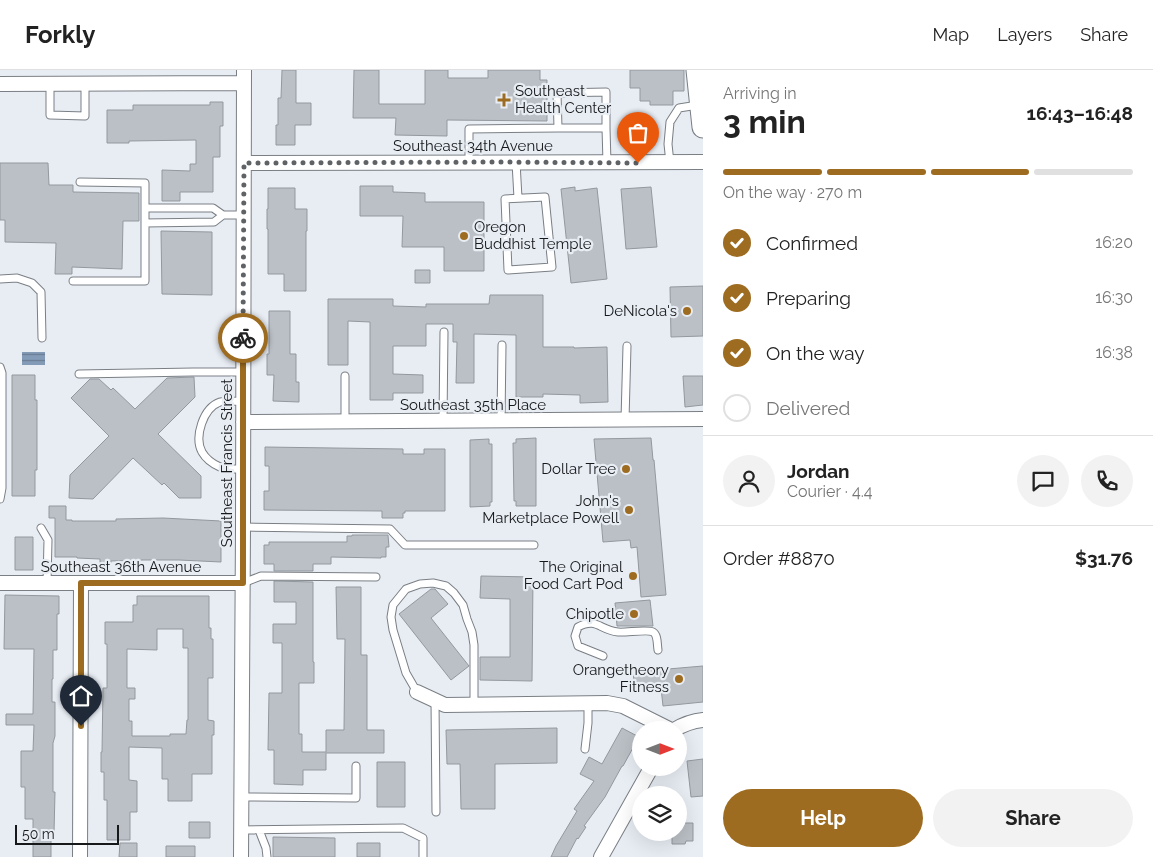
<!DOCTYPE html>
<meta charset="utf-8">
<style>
body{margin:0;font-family:Raleway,sans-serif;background:#f2f2f2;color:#222;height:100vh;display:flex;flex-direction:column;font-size:19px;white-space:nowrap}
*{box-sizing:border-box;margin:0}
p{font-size:16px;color:#767676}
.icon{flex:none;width:28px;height:28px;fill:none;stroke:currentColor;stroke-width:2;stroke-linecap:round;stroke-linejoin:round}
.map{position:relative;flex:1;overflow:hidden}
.drawer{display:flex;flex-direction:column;background:#fff;width:450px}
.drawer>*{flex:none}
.needle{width:32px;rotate:90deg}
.tools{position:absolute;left:632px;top:651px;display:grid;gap:10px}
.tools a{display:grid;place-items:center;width:55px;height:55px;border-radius:50%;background:#fff;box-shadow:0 5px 20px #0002;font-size:25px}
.scale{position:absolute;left:15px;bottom:12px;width:104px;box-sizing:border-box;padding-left:5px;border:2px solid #16181a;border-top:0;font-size:14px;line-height:18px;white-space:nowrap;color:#16181a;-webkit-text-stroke:4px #e8edf4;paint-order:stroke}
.pin{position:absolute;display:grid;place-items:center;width:42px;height:42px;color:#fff;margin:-51px -21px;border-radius:50% 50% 50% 0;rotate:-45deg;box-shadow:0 0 5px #0007}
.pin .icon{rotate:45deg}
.courier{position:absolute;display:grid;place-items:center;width:50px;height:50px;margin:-25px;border:4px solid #9d6c20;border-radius:50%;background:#fff;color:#222;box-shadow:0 1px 6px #0007}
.head em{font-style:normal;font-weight:700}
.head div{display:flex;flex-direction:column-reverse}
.head{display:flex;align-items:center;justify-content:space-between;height:85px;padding:0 20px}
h1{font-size:32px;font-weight:700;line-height:38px}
.bar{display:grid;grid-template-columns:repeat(4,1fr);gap:8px 5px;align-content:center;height:60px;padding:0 20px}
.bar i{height:6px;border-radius:4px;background:#e0e0e0}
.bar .on{background:#9d6c20}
.bar p{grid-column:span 4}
.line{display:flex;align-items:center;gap:12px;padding:0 20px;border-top:1px solid #e0e0e0}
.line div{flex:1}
.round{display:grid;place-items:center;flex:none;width:52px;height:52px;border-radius:26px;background:#f2f2f2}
ol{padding:0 20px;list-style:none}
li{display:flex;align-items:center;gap:15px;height:55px}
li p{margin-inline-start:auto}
li .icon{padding:5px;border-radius:50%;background:#9d6c20;color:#fff;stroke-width:4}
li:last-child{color:#767676}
li i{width:28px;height:28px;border:2px solid #e0e0e0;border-radius:50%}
.primary-button{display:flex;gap:10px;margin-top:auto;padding:10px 20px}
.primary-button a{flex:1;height:58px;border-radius:30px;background:#9d6c20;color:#fff;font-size:20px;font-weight:700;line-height:58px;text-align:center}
.primary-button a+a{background:#f2f2f2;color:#222}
header{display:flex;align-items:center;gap:30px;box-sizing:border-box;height:70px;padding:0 25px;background:#fff;border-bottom:1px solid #e0e0e0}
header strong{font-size:24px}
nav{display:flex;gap:28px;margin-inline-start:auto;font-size:18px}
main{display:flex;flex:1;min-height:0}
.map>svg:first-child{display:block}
.water{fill:url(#water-rules)}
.building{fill:#bbc0c6;stroke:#93989e;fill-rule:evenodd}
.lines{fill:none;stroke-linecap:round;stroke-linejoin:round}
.lane-casing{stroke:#7a7f85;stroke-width:9}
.street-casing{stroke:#7a7f85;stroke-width:16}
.primary-casing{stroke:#7a7f85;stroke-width:23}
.lane{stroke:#fff;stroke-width:7}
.street{stroke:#fff;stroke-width:14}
.primary{stroke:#fff;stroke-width:21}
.done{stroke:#606366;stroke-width:5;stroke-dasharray:0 9}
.route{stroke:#9d6c20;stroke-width:6}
.poi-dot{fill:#9d6c20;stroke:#e8edf4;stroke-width:2}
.labels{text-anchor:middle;stroke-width:4.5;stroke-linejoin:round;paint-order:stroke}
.poi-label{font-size:15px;fill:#16181a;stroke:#e8edf4;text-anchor:end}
.street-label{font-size:15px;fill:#16181a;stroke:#e8edf4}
</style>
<header>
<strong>Forkly</strong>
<nav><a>Map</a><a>Layers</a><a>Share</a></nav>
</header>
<main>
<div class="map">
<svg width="703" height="787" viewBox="0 0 703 787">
<defs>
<pattern id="water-rules" width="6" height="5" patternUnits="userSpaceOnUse" patternTransform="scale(1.25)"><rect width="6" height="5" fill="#839bb7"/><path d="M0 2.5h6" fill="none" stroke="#6a7d94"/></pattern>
</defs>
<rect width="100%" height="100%" fill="#e8edf4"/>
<path class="water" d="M22,282H45V295H22Z"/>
<path class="building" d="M282,0H296V33H311V55H295V75H276V55H278V28H281Z
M354,0H379V34H425V0H448V8H488V0H540V10H547V51L447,50V66L395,65L396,48H353Z
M630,0H684V21H673V35H650V31H640V18H630Z
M210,32H223V56H220V87H213V122H180V131H162V100L190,101V94H196V70L129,71V73H107V40H133V35H210Z
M0,93H48L49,115H73V122L139,123V151H123L122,199L72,197V204H55L56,173L5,172V150H0Z
M360,116H393V122L425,123V132H484V201H444V177H402L403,146H360Z
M575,117V121L597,118L607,209L571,213L561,119Z
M651,117L657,177L626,179L621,119Z
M268,118H295V139H307V161H306V221H284V204H268V159H267V139H268Z
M161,161L212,162V225L162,224Z
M415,200H430V213H415Z
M703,216V266L671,267L670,217Z
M490,225H543V277H574V278L607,277L608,332L580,333V325L543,324V327H516V265L474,264V313H456L457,272H453V254H426V276H393V304L423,305V323H393V330H370V252L348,251V295H328V229H393V236L426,237V234H489Z
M269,241H290V284H296V312H299V332L273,331L274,305H267V284H269Z
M12,305H35V330H37V400H35V426H12Z
M683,306H703V335L685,337Z
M194,307L195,327L158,364L201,406V428H179L164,413L162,415L133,388L93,429L69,428L70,405L109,366L71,328L90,309H99L111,320L113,318L135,339L167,308Z
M536,368V436H516V431H514L513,373H516V369Z
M651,368L653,390H654L666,525L641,527L637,477L631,478L630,470L603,472L594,369Z
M489,369V374H492V432H490V436L470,437V370Z
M265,377L403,379V384H424V379H445V441H405V443H403V448H382V441L264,440V421H269V396H265Z
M49,436H66V450H72V451H116V449L163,448L221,451V492L179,490H143L111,491V493H100V489L77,488V487H55V448H49Z
M352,465H388L389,477H386V487H381V488L331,487V494H313V501H274V494H264V475H269V472H347V466H352Z
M15,467H33V500H15Z
M481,506L533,507L532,611L480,610V587H510V529L480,528Z
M274,511L313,512V592H314V613H299V664H302V682H326V660H344L345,569H337L336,517H361V585H367V660H384V683H326V700H303V715L274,714V680H268L269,623H282V573H273V554H296V532H274Z
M431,519H435L448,534L431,548L469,596L451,610L399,544Z
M5,525L59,526V544H57V580H53V609H52V632H55V666L53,673V722H55L54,763H53V770H51V787H33V749H25V717H21V681H33L34,655H6V644H33L34,579H4Z
M137,526H209V558H211V569H213V608H208V650L214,651V665H212V704H192V731H168V709H162V678L129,677V710L137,711V742H130V770H107V730H104V702H101V682H102L103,618H107V574H105V552H133V535H137ZM157,559H183V578H188V650H187L186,664H170V666H132V651H129V629H135V618H127V579L157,580Z
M650,530L653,556H617L615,533Z
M703,596V632L663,636L661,618L635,620L633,602Z
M557,658V693L495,694V739H461L460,694H447L446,660Z
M622,658L639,667L623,696H622L605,727L584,756L586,757L578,769L577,768L567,787H551L556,776L577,741L574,739L594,711L580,704L589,687L602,694Z
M703,689V726L691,727L687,691Z
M377,692H405V737H377Z
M189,752H210V768H189Z
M679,753H693V771H686L685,774H672V762H679Z
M273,767L335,768V787H273Z
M120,773H137V787H119Z
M357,773H380V787H357Z
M166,776H195V787H166Z"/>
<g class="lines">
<g class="lane-casing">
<path id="lane" d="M50,14V45L85,46V14
M606,22V58H558L557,23Z
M606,58L607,93
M469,92V59L558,58
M516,92L518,128
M670,93L668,74L670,52L679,38L698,35
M545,127L552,197L508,200L505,129Z
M145,138H213L223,145H243
M145,153L214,152L223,145
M0,209L17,208L32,213L41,222L42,268
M73,211H145V113L80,112
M0,297L2,303V418L0,429
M79,304L193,302H243
M625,350L627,276
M443,351L444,262
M501,351L502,275
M345,352V306
M243,399C236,399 227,400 220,397C213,394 206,389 202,382C194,367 203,338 220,332C227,330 236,331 243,332
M243,457L390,459L405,475H534
M41,458L48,470L47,513
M243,513L261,506L376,507
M603,586L578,576L575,566L578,557C597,547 599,560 618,562C625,563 648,559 653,562C658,565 657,574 658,580
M417,622L406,603L393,560L391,547L393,535L406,519L420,514L433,513L446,516L454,523L463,535L467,549L472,562L474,575V635
M435,630L436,742
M585,679L588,653V633
M242,727L356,728V696
M241,760L403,758L423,768V787
M259,760L266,778L267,787"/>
</g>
<g class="street-casing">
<path id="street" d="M0,14L244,13
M244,93L703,92
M243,352L703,349
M0,513H243
M417,622L445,635L607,633L623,636L671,660
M674,660C684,654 692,651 703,650
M80,787L81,513
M241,787L243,457L244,0
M601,787L651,698"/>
</g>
<g class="primary-casing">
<path id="primary" d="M697,0L703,57"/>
</g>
<use href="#lane" class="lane"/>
<use href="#street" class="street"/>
<use href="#primary" class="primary"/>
</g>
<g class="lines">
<path class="done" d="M243,268L244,93L500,92L638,93"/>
<path class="route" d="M81,656V513H243V268"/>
</g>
<g class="poi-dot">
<path d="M501.5 22.5h5v5h5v5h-5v5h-5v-5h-5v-5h5z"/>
<circle cx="464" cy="166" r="5"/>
<circle cx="687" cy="241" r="5"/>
<circle cx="626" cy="399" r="5"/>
<circle cx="629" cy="440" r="5"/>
<circle cx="633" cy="506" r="5"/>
<circle cx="634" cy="544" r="5"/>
<circle cx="679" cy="609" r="5"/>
</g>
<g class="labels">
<g class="poi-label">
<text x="515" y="26" text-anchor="start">Southeast<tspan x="515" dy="17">Health Center</tspan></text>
<text x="474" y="162" text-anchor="start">Oregon<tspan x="474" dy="17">Buddhist Temple</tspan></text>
<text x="677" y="246">DeNicola's</text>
<text x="616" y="404">Dollar Tree</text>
<text x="619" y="436">John's<tspan x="619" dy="17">Marketplace Powell</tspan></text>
<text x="623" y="502">The Original<tspan x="623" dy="17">Food Cart Pod</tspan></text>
<text x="624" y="549">Chipotle</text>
<text x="669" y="605">Orangetheory<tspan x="669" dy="17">Fitness</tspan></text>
</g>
<g class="street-label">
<text x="473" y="81">Southeast 34th Avenue</text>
<text x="473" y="340">Southeast 35th Place</text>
<text transform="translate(227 393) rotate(-90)" y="5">Southeast Francis Street</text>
<text x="121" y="502">Southeast 36th Avenue</text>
</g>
</g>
</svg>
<div class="tools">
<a><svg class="needle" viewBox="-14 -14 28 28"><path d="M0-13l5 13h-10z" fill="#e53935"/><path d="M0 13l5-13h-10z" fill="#767676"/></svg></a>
<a><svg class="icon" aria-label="layers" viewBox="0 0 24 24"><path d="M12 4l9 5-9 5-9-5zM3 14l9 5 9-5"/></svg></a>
</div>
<div class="scale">50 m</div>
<div class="pin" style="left:638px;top:93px;background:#ea580c"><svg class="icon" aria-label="bag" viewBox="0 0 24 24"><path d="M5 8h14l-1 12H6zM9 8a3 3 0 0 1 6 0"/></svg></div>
<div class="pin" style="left:81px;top:656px;background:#1f2937"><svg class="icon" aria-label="home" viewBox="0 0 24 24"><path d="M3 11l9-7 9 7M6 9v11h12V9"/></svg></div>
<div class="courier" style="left:243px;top:268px"><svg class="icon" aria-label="bike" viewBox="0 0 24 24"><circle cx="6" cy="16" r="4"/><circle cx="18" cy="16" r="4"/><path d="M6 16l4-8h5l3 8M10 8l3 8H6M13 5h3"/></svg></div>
</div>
<section class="drawer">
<div class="head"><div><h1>3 min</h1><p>Arriving in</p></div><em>16:43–16:48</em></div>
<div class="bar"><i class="on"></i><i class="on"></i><i class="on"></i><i></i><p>On the way · 270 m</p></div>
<ol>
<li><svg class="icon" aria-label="check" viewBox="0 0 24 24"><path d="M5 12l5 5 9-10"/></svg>Confirmed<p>16:20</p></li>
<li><svg class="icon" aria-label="check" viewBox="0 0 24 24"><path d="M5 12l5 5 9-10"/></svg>Preparing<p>16:30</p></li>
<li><svg class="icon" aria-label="check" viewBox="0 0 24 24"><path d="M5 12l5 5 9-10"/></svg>On the way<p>16:38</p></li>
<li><i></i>Delivered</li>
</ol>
<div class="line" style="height:90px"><a class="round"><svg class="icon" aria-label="person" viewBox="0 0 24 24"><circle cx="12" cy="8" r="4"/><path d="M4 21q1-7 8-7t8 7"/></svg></a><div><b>Jordan</b><p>Courier · 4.4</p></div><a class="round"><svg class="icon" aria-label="chat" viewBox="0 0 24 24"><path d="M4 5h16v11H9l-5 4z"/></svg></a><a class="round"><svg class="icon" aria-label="phone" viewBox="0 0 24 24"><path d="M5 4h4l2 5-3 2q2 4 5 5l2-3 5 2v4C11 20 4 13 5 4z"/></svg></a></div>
<div class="line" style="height:65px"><div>Order #8870</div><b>$31.76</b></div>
<div class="primary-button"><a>Help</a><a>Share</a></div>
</section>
</main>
